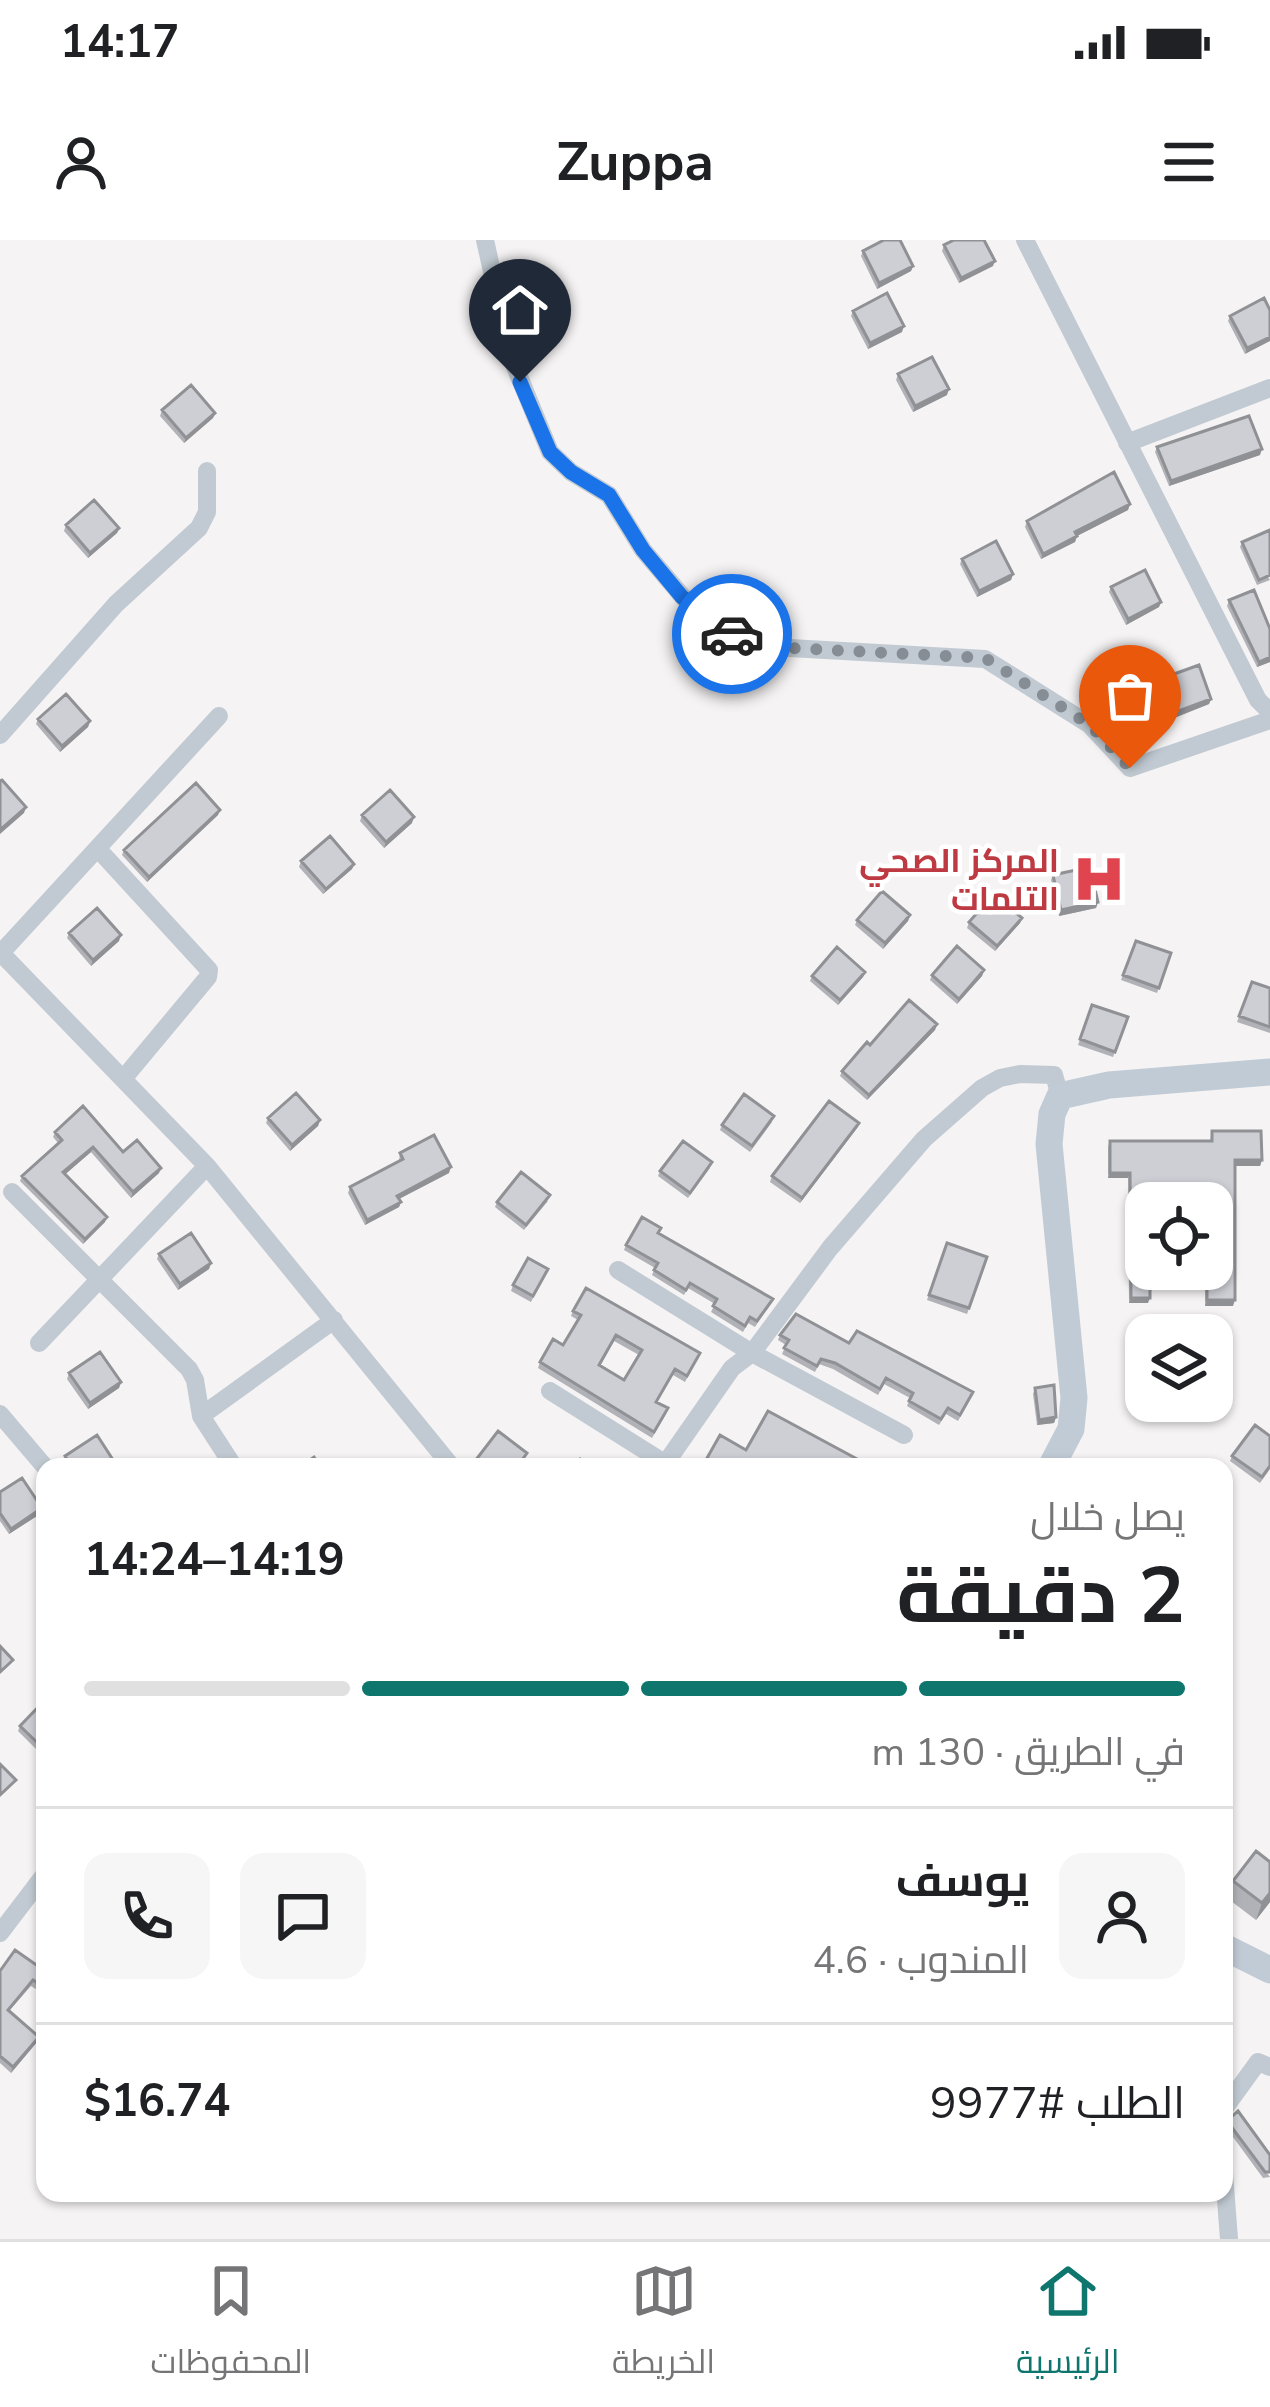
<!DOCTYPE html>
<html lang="ar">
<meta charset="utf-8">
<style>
body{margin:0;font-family:"Nunito Sans",Cairo,sans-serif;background:#f6f6f6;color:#202124;direction:rtl;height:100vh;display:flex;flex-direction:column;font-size:45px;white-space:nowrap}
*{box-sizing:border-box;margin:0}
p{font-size:39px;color:#757577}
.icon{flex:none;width:66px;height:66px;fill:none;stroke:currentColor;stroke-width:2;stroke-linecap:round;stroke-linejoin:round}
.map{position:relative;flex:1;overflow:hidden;direction:ltr}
.details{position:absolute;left:36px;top:1218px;width:1197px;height:744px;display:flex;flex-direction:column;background:#fff;border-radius:24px;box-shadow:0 3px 9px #0004;direction:rtl}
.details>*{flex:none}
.buttons{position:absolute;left:1125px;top:942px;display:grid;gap:24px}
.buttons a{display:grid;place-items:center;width:108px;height:108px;border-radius:24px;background:#fff;box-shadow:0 3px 9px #0004;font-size:60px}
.pin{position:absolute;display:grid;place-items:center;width:102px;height:102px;color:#fff;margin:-123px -51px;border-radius:50% 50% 50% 0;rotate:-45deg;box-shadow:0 0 12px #0007}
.pin .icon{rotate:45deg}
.courier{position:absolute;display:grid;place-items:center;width:120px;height:120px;margin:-60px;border:9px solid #1a73e8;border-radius:50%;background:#fff;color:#222;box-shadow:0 3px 15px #0007}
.head em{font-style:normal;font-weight:700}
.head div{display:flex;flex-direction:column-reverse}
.head{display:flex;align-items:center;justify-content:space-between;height:204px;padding:0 48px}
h1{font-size:78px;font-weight:700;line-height:90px}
.bar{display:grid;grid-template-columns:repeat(4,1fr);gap:18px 12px;align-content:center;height:144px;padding:0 48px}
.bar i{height:15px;border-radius:9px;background:#e0e0e0}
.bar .selected{background:#0f766e}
.bar p{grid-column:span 4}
.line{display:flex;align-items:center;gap:30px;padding:0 48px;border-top:3px solid #e0e0e0}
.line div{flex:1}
.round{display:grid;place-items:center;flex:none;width:126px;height:126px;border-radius:24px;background:#f6f6f6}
.status{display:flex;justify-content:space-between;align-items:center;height:84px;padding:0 60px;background:#fff;direction:ltr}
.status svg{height:33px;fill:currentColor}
header{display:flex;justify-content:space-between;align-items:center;height:156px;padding:0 48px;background:#fff;font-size:54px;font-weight:700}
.tab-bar{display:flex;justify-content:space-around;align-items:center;height:168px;border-top:3px solid #e0e0e0;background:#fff;font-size:33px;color:#757577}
.tab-bar a{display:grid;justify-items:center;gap:6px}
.tab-bar .selected{color:#0f766e}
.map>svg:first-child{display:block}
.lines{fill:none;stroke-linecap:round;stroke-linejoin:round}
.street{stroke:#c1cad2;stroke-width:18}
.secondary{stroke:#c1cbd6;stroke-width:27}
.wall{fill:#b0b2b7;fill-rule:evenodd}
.shaded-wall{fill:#909195}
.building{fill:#cdcfd5;stroke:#909195;stroke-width:3;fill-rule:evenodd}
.done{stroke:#868d94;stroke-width:12;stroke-dasharray:0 21.6}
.route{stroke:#1a73e8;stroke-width:15}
.labels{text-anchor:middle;stroke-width:9;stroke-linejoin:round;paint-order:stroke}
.health-label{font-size:33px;font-weight:bold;fill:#be3a42;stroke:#fff;text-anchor:end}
</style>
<div class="status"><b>14:17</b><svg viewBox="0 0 49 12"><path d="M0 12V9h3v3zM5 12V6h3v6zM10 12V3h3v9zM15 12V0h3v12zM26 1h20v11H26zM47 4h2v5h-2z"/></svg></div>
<header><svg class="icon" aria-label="menu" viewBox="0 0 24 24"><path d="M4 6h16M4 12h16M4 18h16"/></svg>Zuppa<svg class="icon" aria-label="person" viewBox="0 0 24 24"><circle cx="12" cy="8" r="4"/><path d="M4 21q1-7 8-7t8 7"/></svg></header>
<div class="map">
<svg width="1270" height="1999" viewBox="0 0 1270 1999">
<rect width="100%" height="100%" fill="#f5f3f3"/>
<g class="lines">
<path class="street" d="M485,0L511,117L550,212L571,232L609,255L643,310L683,357L725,392L772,407L985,419L1090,485L1130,528L1270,480
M1025,0L1258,460L1270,472
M1127,203L1270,148
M0,495L116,364L199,288L207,272V231
M98,609L209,730L208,737L123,839
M0,712L207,926L452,1227
M0,714L219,476
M12,952L189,1129L195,1140L201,1176L234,1227
M618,1030L752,1113L904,1195
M39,1103L207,926
M550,1151L671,1227
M0,1174L45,1227
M201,1176L334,1080
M663,1227L732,1128L752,1113L830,1008L924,899L982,848L1000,838L1020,834L1054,835L1060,856
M0,1693L45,1634
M1224,1869L1258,1822L1270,1827
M1224,1933L1229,1999"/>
<path class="secondary" d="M1051,1227L1071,1189L1074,1158L1049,904L1052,874L1060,856L1109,845L1270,832
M1224,1707L1270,1730"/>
</g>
<path class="wall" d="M944,5L993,26L959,43L942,11Z
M863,11L913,26L911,31L877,49L861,16Z
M1270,70L1245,114L1228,81L1230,76Z
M853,71L902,92L868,109L851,76Z
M898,134L947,155L913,172L896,140Z
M162,170L215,173L213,178L184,203L160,176Z
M1157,207L1260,215L1169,246L1155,212Z
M1130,264L1128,270L1077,296L1075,302L1041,319L1025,287L1027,281Z
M66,285L119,288L117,293L88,318L64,291Z
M1242,302L1270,340L1257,345L1240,307Z
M962,319L1013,334L1011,340L977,357L960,324Z
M1111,347L1161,362L1159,367L1126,385L1109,352Z
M1229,360L1270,389V422L1257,427L1227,366Z
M1163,438L1211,459L1209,464L1174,478L1161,444Z
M38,479L90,481L88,487L60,512L36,484Z
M218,575L147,642L122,615L124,610Z
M362,575L412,583L384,608L360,581Z
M301,621L354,624L352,629L323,654L299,627Z
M1053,635L1098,662L1096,668L1059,676L1051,640Z
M910,675L908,681L883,709L855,685L857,680Z
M1022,678L1020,683L995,711L967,688L969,682Z
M69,693L119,701L91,726L67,698Z
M1136,701L1171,713L1157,753L1121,740Z
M984,730L982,736L957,764L930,740L932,735Z
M865,732L863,737L838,765L810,741L812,736Z
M1252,742L1270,748V793L1237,782Z
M1092,765L1128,777L1113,817L1078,805Z
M937,784L935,790L867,860L840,836L842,831L870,805Z
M268,878L320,880L318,886L290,911L266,883Z
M772,882L750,912L720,890L722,885Z
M859,883L857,888L800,963L770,942L772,936Z
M1212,891L1262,920L1260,926H1235L1233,1066H1205V1029H1212V963H1205V949H1150L1148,1063H1129L1128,938H1108V907L1110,901H1210Z
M55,892L123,912L159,933L131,958L91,912L65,934L105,982L83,1004L20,941L22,936L58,903L53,897Z
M400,913L449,933L399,959L401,962L399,967L365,985L348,953L350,947L399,921Z
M710,928L688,958L658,936L660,931Z
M548,961L524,990L495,967L497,962Z
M658,993L773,1059L755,1087L748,1083L743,1092L711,1072L715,1064L688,1048L684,1055L652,1035L655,1028L624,1010L626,1005Z
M947,1003L987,1017L967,1074L927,1060Z
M159,1014L211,1023L209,1029L178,1050L157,1019Z
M548,1029L531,1062L511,1051L513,1045Z
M573,1071L700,1113L685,1142L673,1135L657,1162L666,1174L652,1198L538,1128L540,1122L563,1105L578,1080L571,1076ZM614,1101L639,1115L624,1140L600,1126Z
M780,1095L849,1103L971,1157L958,1181L946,1174L939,1185L907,1166L910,1158L884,1144L878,1155L833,1129L819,1124L815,1132L782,1114L786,1105L778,1100Z
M69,1133L121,1142L119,1148L88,1169L67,1139Z
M1035,1148L1056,1177L1054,1183L1037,1185L1033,1154Z
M746,1210L872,1227H712L705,1223L707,1218Z
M1232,1216L1270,1229L1260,1243L1230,1221Z
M0,1252L40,1274L9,1294L0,1281Z
M45,1460V1515L44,1517L18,1491L20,1486Z
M1233,1641L1270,1662L1256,1680L1227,1658Z
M0,1731L45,1741L39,1751L31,1746L9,1771L37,1802L11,1833L0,1823Z
M1227,1881L1270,1937L1263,1938L1225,1886Z"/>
<path class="shaded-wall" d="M995,21L993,26L959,43L961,38Z
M913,26L911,31L877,49L879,43Z
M904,86L902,92L868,109L870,103Z
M1270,97V101L1245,114L1247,108Z
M949,149L947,155L913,172L915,166Z
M215,173L213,178L184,203L186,198Z
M1262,209L1260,215L1169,246L1171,241Z
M1130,264L1128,270L1073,298L1075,292Z
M119,288L117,293L88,318L90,313Z
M1077,296L1075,302L1041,319L1043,314Z
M1013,334L1011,340L977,357L979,351Z
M1161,362L1159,367L1126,385L1128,379Z
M1270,417V422L1257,427L1259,422Z
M1211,459L1209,464L1174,478L1176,472Z
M90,481L88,487L60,512L62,506Z
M26,567L24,573L0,594V590Z
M220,570L218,575L147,642L149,637Z
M414,577L412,583L384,608L386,602Z
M354,624L352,629L323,654L326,649Z
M1098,662L1096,668L1059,676L1061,670Z
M910,675L908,681L883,709L885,703Z
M1022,678L1020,683L995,711L997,706Z
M121,695L119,701L91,726L93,720Z
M984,730L982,736L957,764L959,759Z
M865,732L863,737L838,765L840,760Z
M937,784L935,790L867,860L869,855Z
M320,880L318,886L290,911L292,905Z
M859,883L857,888L800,963L802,958Z
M93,907L91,912L61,938L63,932Z
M1235,920H1262L1260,926H1233Z
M451,927L449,933L395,961L397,956Z
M161,928L159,933L131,958L133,952Z
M1110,933H1130L1128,938H1108Z
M1150,944H1207L1205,949H1148Z
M401,962L399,967L365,985L367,980Z
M107,977L105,982L83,1004L85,999Z
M211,1023L209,1029L178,1050L180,1044Z
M1131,1058H1150L1148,1063H1129Z
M1207,1060H1235L1233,1066H1205Z
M121,1142L119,1148L88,1169L90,1163Z
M1056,1177L1054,1183L1037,1185L1039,1180Z
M42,1268L40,1274L9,1294L11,1289Z
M1270,1653V1662L1256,1680L1262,1663Z
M39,1797L37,1802L11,1833L13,1827Z"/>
<path class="building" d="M884,0H900L913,26L879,43L863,11Z
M954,0H984L995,21L961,38L944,5Z
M887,53L904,86L870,103L853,71Z
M1264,58L1270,70V97L1247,108L1230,76Z
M932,117L949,149L915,166L898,134Z
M191,145L215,173L186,198L162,170Z
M1249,176L1262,209L1171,241L1157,207Z
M1114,232L1130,264L1075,292L1077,296L1043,314L1027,281Z
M94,260L119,288L90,313L66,285Z
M1270,290V335L1259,340L1242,302Z
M996,301L1013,334L979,351L962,319Z
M1145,330L1161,362L1128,379L1111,347Z
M1254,350L1270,389V417L1259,422L1229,360Z
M1199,425L1211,459L1176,472L1163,438Z
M66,454L90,481L62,506L38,479Z
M2,540L26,567L0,590V541Z
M196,543L220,570L149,637L124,610Z
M390,550L414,577L386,602L362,575Z
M330,596L354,624L326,649L301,621Z
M1090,627L1098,662L1061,670L1053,635Z
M882,651L910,675L885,703L857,680Z
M994,654L1022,678L997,706L969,682Z
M97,668L121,695L93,720L69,693Z
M1136,701L1171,713L1159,748L1123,735Z
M957,706L984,730L959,759L932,735Z
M837,707L865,732L840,760L812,736Z
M1252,742L1270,748V787L1239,776Z
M909,760L937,784L869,855L842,831L867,802L870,805Z
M1092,765L1128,777L1115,812L1080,799Z
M296,853L320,880L292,905L268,878Z
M744,854L774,876L752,906L722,885Z
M829,861L859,883L802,958L772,936Z
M83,866L123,912L137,900L161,928L133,952L93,907L63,932L107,977L85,999L22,936L62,900L55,892Z
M1212,891H1261L1262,920H1235V1060H1207V1029H1212V963H1207V944H1150V963H1146V1029H1150V1058H1131L1130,933H1110V901H1212Z
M434,895L451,927L397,956L401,962L367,980L350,947L403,919L400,913Z
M683,901L712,922L690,953L660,931Z
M521,932L550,955L526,985L497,962Z
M642,977L661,988L658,993L773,1059L757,1081L750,1077L745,1086L713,1066L717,1059L690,1043L686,1050L654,1030L658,1023L626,1005Z
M191,993L211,1023L180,1044L159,1014Z
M947,1003L987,1017L969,1068L929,1055Z
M528,1018L548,1029L533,1056L513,1045Z
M586,1048L700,1113L687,1136L675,1129L656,1162L668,1168L654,1192L540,1122L553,1099L563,1105L581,1075L573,1071ZM616,1095L642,1110L624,1140L599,1125Z
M796,1074L849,1103L857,1091L973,1152L960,1175L948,1168L941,1179L909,1161L913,1153L886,1138L880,1149L835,1123L821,1119L817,1126L784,1108L789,1100L780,1095Z
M100,1112L121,1142L90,1163L69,1133Z
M1054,1145L1056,1177L1039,1180L1035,1148Z
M768,1171L872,1227H715L717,1223L707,1218L720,1195L746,1210Z
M1255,1185L1270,1196V1226L1262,1237L1232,1216Z
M498,1191L527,1213L517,1227H483L475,1221Z
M97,1195L117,1226L72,1227L65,1216Z
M314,1217L321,1227H300Z
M580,1219L592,1227H574Z
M22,1238L42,1268L11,1289L0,1273V1252Z
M0,1406L13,1420L0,1432Z
M45,1460V1510L20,1486Z
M0,1524L16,1540L0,1555Z
M1256,1611L1270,1622V1653L1262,1663L1233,1641Z
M15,1710L45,1731V1739L41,1745L33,1740L8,1770L39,1797L13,1827L0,1816V1731Z
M1238,1871L1270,1915V1932H1265L1227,1881Z"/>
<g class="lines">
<path class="done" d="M732,394L772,407L985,418L1090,485L1130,528"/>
<path class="route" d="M520,142L550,212L571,232L609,255L643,310L682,357L732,394"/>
</g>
<defs>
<g id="hospital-bare" transform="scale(4.14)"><path d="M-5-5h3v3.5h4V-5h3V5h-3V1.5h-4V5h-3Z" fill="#e0444e" stroke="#fff" stroke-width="2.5" paint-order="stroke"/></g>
</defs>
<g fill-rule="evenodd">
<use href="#hospital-bare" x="1099" y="639"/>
</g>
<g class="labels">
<g class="health-label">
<text x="1059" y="632">المركز الصحي<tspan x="1059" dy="38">التلمات</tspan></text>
</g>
</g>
</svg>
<div class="buttons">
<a><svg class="icon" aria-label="locate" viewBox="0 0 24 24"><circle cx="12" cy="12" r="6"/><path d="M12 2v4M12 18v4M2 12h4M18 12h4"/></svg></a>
<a><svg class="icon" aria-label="layers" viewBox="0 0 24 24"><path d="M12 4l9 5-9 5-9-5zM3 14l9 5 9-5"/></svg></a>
</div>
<div class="pin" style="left:1130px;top:528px;background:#ea580c"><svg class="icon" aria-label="bag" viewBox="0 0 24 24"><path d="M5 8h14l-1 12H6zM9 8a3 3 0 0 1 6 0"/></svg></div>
<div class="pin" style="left:520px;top:142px;background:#1f2937"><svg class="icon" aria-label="home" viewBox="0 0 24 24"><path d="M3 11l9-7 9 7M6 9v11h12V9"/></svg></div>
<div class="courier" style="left:732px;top:394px"><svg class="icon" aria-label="car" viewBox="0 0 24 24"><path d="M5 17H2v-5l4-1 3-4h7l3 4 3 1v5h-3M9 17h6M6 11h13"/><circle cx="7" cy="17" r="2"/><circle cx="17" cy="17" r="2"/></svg></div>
<section class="details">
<div class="head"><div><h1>2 دقيقة</h1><p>يصل خلال</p></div><em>14:19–14:24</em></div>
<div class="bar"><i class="selected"></i><i class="selected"></i><i class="selected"></i><i></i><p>في الطريق · 130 m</p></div>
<div class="line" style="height:216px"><a class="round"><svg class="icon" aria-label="person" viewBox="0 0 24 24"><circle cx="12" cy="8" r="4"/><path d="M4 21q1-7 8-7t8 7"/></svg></a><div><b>يوسف</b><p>المندوب · 4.6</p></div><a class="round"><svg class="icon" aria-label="chat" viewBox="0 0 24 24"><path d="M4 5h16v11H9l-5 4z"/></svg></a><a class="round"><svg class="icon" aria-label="phone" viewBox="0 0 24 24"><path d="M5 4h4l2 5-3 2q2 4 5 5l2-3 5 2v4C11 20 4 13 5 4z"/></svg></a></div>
<div class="line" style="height:156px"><div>الطلب #9977</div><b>$16.74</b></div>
</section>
</div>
<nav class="tab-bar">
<a class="selected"><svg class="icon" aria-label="home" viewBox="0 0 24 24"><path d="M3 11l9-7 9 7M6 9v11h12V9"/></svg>الرئيسية</a>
<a><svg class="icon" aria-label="map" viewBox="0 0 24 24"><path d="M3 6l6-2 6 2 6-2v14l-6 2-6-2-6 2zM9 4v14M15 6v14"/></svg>الخريطة</a>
<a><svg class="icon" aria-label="saved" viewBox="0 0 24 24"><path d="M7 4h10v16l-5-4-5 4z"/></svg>المحفوظات</a>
</nav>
